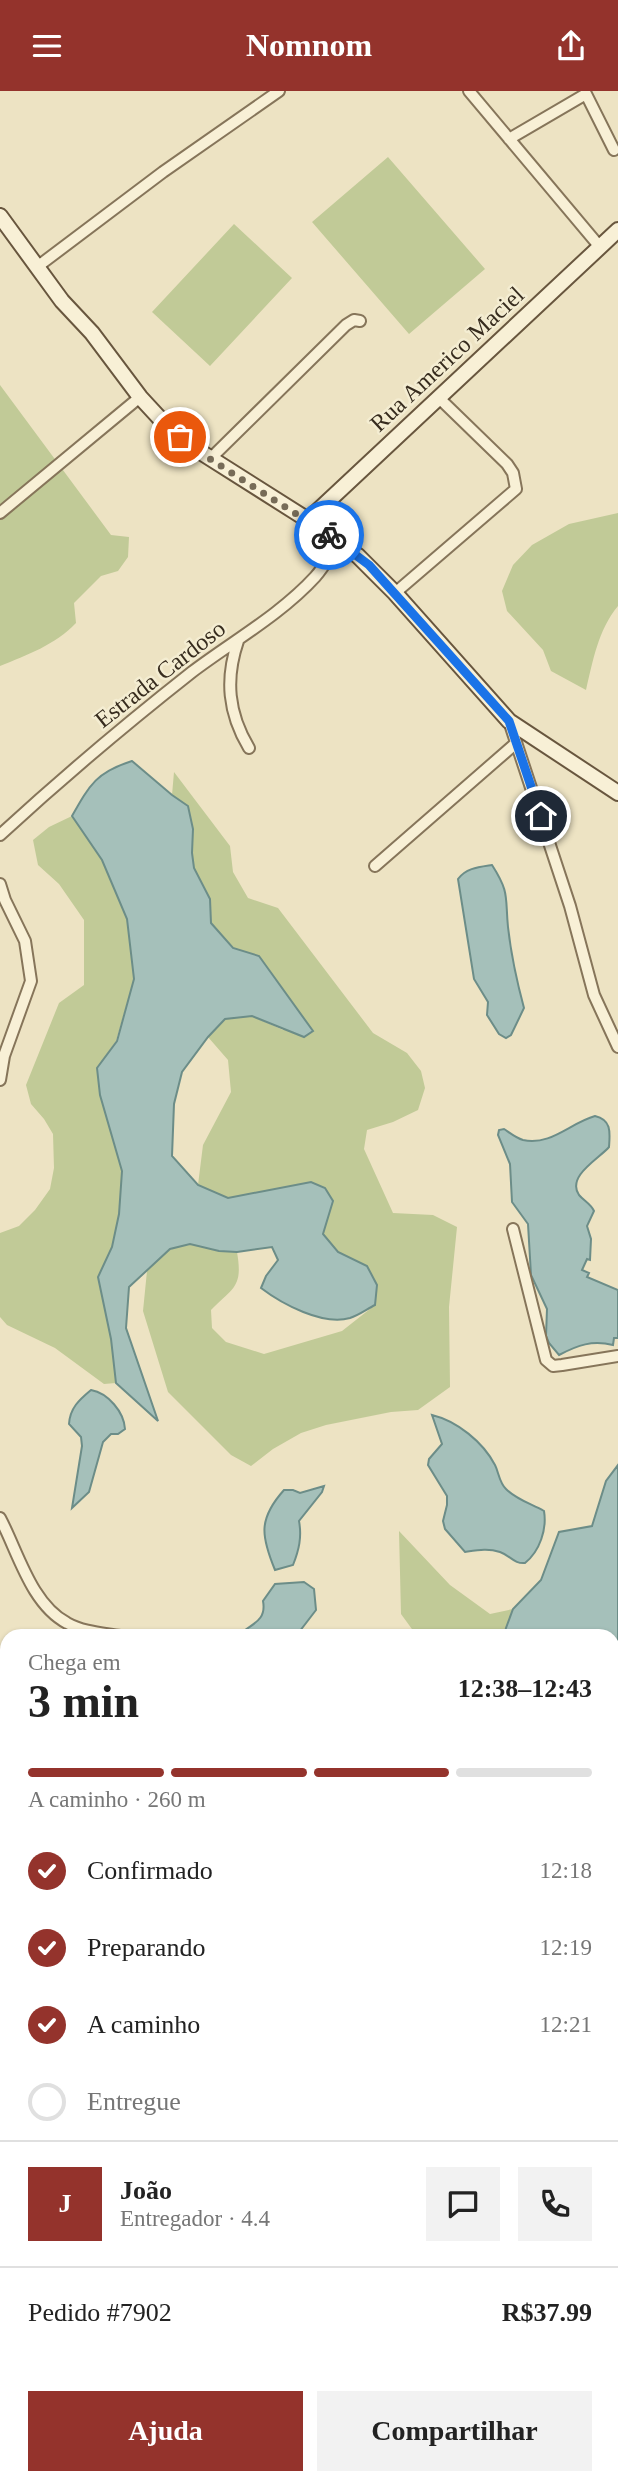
<!DOCTYPE html>
<html lang="pt">
<meta charset="utf-8">
<style>
body{margin:0;font-family:"Times New Roman",serif;background:#f2f2f2;color:#222;height:100vh;display:flex;flex-direction:column;font-size:26px;white-space:nowrap}
*{box-sizing:border-box;margin:0}
p{font-size:23px;color:#767676}
.icon{flex:none;width:38px;height:38px;fill:none;stroke:currentColor;stroke-width:2;stroke-linecap:round;stroke-linejoin:round}
.map{position:relative;flex:1;overflow:hidden}
.sheet{position:absolute;left:0px;top:1538px;width:620px;height:856px;display:flex;flex-direction:column;background:#fff;border-radius:21px 21px 0 0;box-shadow:0 2px 5px #0004}
.sheet>*{flex:none}
.pin{position:absolute;display:grid;place-items:center;width:60px;height:60px;color:#fff;margin:-30px;border:4px solid #fff;border-radius:50%;box-shadow:0 2px 7px #0007}
.courier{position:absolute;display:grid;place-items:center;width:70px;height:70px;margin:-35px;border:5px solid #1a73e8;border-radius:50%;background:#fff;color:#222;box-shadow:0 2px 9px #0007}
.overview em{font-style:normal;font-weight:600}
.overview div{display:flex;flex-direction:column-reverse}
.overview{display:flex;align-items:center;justify-content:space-between;height:119px;padding:0 28px}
h1{font-size:46px;font-weight:600;line-height:52px}
.bar{display:grid;grid-template-columns:repeat(4,1fr);gap:10px 7px;align-content:center;height:84px;padding:0 28px}
.bar i{height:9px;border-radius:5px;background:#e0e0e0}
.bar .active{background:#94332c}
.bar p{grid-column:span 4}
.line{display:flex;align-items:center;gap:18px;padding:0 28px;border-top:2px solid #e0e0e0}
.line div{flex:1}
.round{display:grid;place-items:center;flex:none;width:74px;height:74px;border-radius:0px;background:#f2f2f2}
ol{padding:0 28px;list-style:none}
li{display:flex;align-items:center;gap:21px;height:77px}
li p{margin-inline-start:auto}
li .icon{padding:7px;border-radius:50%;background:#94332c;color:#fff;stroke-width:4}
li:last-child{color:#767676}
li i{width:38px;height:38px;border:4px solid #e0e0e0;border-radius:50%}
.button{display:flex;gap:14px;margin-top:auto;padding:14px 28px}
.button a{flex:1;height:80px;border-radius:0px;background:#94332c;color:#fff;font-size:28px;font-weight:600;line-height:80px;text-align:center}
.button a+a{background:#f2f2f2;color:#222}
header{display:flex;justify-content:space-between;align-items:center;height:91px;padding:0 28px;background:#94332c;color:#fff;font-size:32px;font-weight:600}
.map>svg:first-child{display:block}
.green{fill:#c1ca97}
.water{fill:#a5c0ba;stroke:#6c8d88;stroke-width:2}
.lines{fill:none;stroke-linecap:round;stroke-linejoin:round}
.street-casing{stroke:#86755a;stroke-width:14}
.secondary-casing{stroke:#68563e;stroke-width:18}
.street{stroke:#f8f0d6;stroke-width:10}
.secondary{stroke:#f8f0d6;stroke-width:14}
.done{stroke:#776c58;stroke-width:7;stroke-dasharray:0 12.6}
.route{stroke:#1a73e8;stroke-width:9}
.labels{text-anchor:middle;stroke-width:5;stroke-linejoin:round;paint-order:stroke}
.street-label{font-size:24px;fill:#372c1e;stroke:#f4edd2}
</style>
<header><svg class="icon" aria-label="menu" viewBox="0 0 24 24"><path d="M4 6h16M4 12h16M4 18h16"/></svg>Nomnom<svg class="icon" aria-label="share" viewBox="0 0 24 24"><path d="M12 15V3M7 8l5-5 5 5M5 13v7h14v-7"/></svg></header>
<div class="map">
<svg width="618" height="2393" viewBox="0 0 618 2393">
<rect width="100%" height="100%" fill="#ede3c3"/>
<path class="green" d="M388,66L485,178L409,243L312,131Z
M234,133L292,187L210,275L152,221Z
M0,294L111,444L129,446L128,466L118,480L101,485L74,512L76,532C55,554 27,564 0,575Z
M618,422V515C598,539 593,570 586,599L551,580L543,559L507,520L502,500L513,474L532,454L569,433Z
M174,681L230,755L233,781L248,807L278,817L373,942L407,962L421,980L425,997L418,1019L393,1031L367,1039L364,1058L393,1122L433,1124L457,1136L449,1216L450,1296L418,1319L391,1321L326,1334L301,1342L273,1358L251,1375L231,1364L168,1301L143,1220L147,1180C154,1173 163,1162 172,1158C192,1148 216,1160 237,1161C243,1196 234,1196 211,1219L212,1237L226,1251L264,1263L342,1240L375,1214L377,1194L367,1175L338,1161L322,1143L332,1110L325,1097L311,1091L228,1107L198,1094L203,1054L231,1001L228,969L208,946L225,928L252,925L283,939L275,889L259,865L233,857L211,832L210,808L194,777L192,762L193,738L188,715L172,704Z
M72,725L102,769L127,828L134,888L116,950L97,977L100,1004L122,1080L119,1123L112,1156L98,1186L111,1248L116,1292L104,1293L55,1257L7,1234L0,1226V1142L19,1135L35,1119L50,1098L54,1077L53,1043L44,1028L31,1013L26,994L59,912L84,894V829L59,793L38,774L33,749L49,736Z
M399,1440L450,1494L490,1523L513,1518L506,1536L498,1545H417L401,1523Z
M0,1840L7,1842V1964L0,1967Z
M618,1892V2002C613,1971 605,1921 618,1892Z
M7,2173V2349L0,2357V2184Z
M154,2387H323L317,2393H150Z"/>
<path class="water" d="M132,670L172,704L188,715L193,738L192,762L194,777L210,808L211,832L233,857L259,865L313,940L304,946L252,925L225,928L208,946L182,981L174,1013L172,1065L198,1094L228,1107L311,1091L325,1097L333,1110L323,1143L338,1161L367,1175L377,1194L375,1214C367,1218 359,1224 350,1227C323,1235 282,1213 261,1197L266,1185L278,1169L272,1156L237,1161L219,1160L190,1153L170,1158L129,1196L126,1237L158,1330L116,1292L111,1248L98,1186L112,1156L119,1123L122,1080L100,1004L97,977L117,950L134,888L127,828L102,769L72,725C90,693 97,681 132,670Z
M492,774C510,802 505,806 508,836C511,863 517,891 524,917L511,944L506,947L499,943L487,924L488,911L474,888L458,788C466,777 479,776 492,774Z
M595,1025C612,1029 610,1042 609,1056C600,1067 566,1085 579,1104C584,1110 591,1113 594,1120L587,1135L591,1148L590,1169L587,1168L582,1179L589,1182L587,1186L618,1199V1247H614L613,1254C592,1249 578,1254 559,1264L549,1252L546,1245L547,1218L531,1184L528,1133L512,1111L510,1073L498,1044L499,1039L504,1038C510,1042 516,1047 523,1049C551,1055 570,1032 595,1025Z
M91,1299C108,1302 124,1321 125,1338L118,1343H111L103,1351L89,1401L72,1417L82,1355L81,1346L69,1333C70,1317 79,1309 91,1299Z
M432,1324C457,1330 483,1351 495,1374C499,1382 499,1391 506,1398C517,1409 532,1413 544,1420C547,1438 540,1460 525,1472C514,1473 511,1465 500,1461C488,1457 478,1459 465,1461L445,1438L443,1430L447,1414V1405L428,1374L429,1368L442,1353Z
M618,1374V1700L613,1703L612,1545H503L513,1518L541,1489L559,1441L592,1435L606,1390Z
M324,1395L322,1401L299,1430C302,1446 299,1459 293,1474L275,1479C261,1445 258,1428 284,1399H293L300,1402Z
M304,1491L314,1498L316,1519L296,1545H238C250,1533 267,1531 263,1510L275,1493Z
M618,1795V1892L613,1909V1806Z
M613,2367L618,2368V2393H564L571,2387H612Z"/>
<g class="lines">
<g class="street-casing">
<path id="street" d="M469,0L600,156
M509,48L586,3L614,59
M37,176L163,81L279,0
M210,368L346,234L354,229L360,230
M0,422L140,306
M395,502L516,398L513,382L507,373L439,307
M238,550C225,588 228,622 249,657
M509,630L570,815L594,904L618,956
M0,744C62,687 126,633 192,581C233,550 280,524 315,486C324,476 331,463 339,451
M375,775L515,653
M0,793L5,809L25,850L31,890L4,965L0,989
M513,1138L546,1269L553,1275L562,1274L618,1265
M0,1427C18,1461 31,1513 67,1532C83,1541 102,1542 120,1545"/>
</g>
<g class="secondary-casing">
<path id="secondary" d="M0,125L62,210L92,242L140,306L164,332L199,360L308,429L358,465L395,502L509,630L618,702
M308,429L618,139"/>
</g>
<use href="#street" class="street"/>
<use href="#secondary" class="secondary"/>
</g>
<g class="lines">
<path class="done" d="M180,346L210,368L329,444"/>
<path class="route" d="M329,444L369,474L509,630L541,725"/>
</g>
<g class="labels">
<g class="street-label">
<text transform="translate(447 268) rotate(-43)" y="8">Rua Americo Maciel</text>
<text transform="translate(160 583) rotate(-38)" y="8">Estrada Cardoso</text>
</g>
</g>
</svg>
<div class="pin" style="left:180px;top:346px;background:#ea580c"><svg class="icon" aria-label="bag" viewBox="0 0 24 24"><path d="M5 8h14l-1 12H6zM9 8a3 3 0 0 1 6 0"/></svg></div>
<div class="pin" style="left:541px;top:725px;background:#1f2937"><svg class="icon" aria-label="home" viewBox="0 0 24 24"><path d="M3 11l9-7 9 7M6 9v11h12V9"/></svg></div>
<div class="courier" style="left:329px;top:444px"><svg class="icon" aria-label="bike" viewBox="0 0 24 24"><circle cx="6" cy="16" r="4"/><circle cx="18" cy="16" r="4"/><path d="M6 16l4-8h5l3 8M10 8l3 8H6M13 5h3"/></svg></div>
<section class="sheet">
<div class="overview"><div><h1>3 min</h1><p>Chega em</p></div><em>12:38–12:43</em></div>
<div class="bar"><i class="active"></i><i class="active"></i><i class="active"></i><i></i><p>A caminho · 260 m</p></div>
<ol>
<li><svg class="icon" aria-label="check" viewBox="0 0 24 24"><path d="M5 12l5 5 9-10"/></svg>Confirmado<p>12:18</p></li>
<li><svg class="icon" aria-label="check" viewBox="0 0 24 24"><path d="M5 12l5 5 9-10"/></svg>Preparando<p>12:19</p></li>
<li><svg class="icon" aria-label="check" viewBox="0 0 24 24"><path d="M5 12l5 5 9-10"/></svg>A caminho<p>12:21</p></li>
<li><i></i>Entregue</li>
</ol>
<div class="line" style="height:126px"><b class="round" style="background:#94332c;color:#fff">J</b><div><b>João</b><p>Entregador · 4.4</p></div><a class="round"><svg class="icon" aria-label="chat" viewBox="0 0 24 24"><path d="M4 5h16v11H9l-5 4z"/></svg></a><a class="round"><svg class="icon" aria-label="phone" viewBox="0 0 24 24"><path d="M5 4h4l2 5-3 2q2 4 5 5l2-3 5 2v4C11 20 4 13 5 4z"/></svg></a></div>
<div class="line" style="height:91px"><div>Pedido #7902</div><b>R$37.99</b></div>
<div class="button"><a>Ajuda</a><a>Compartilhar</a></div>
</section>
</div>
